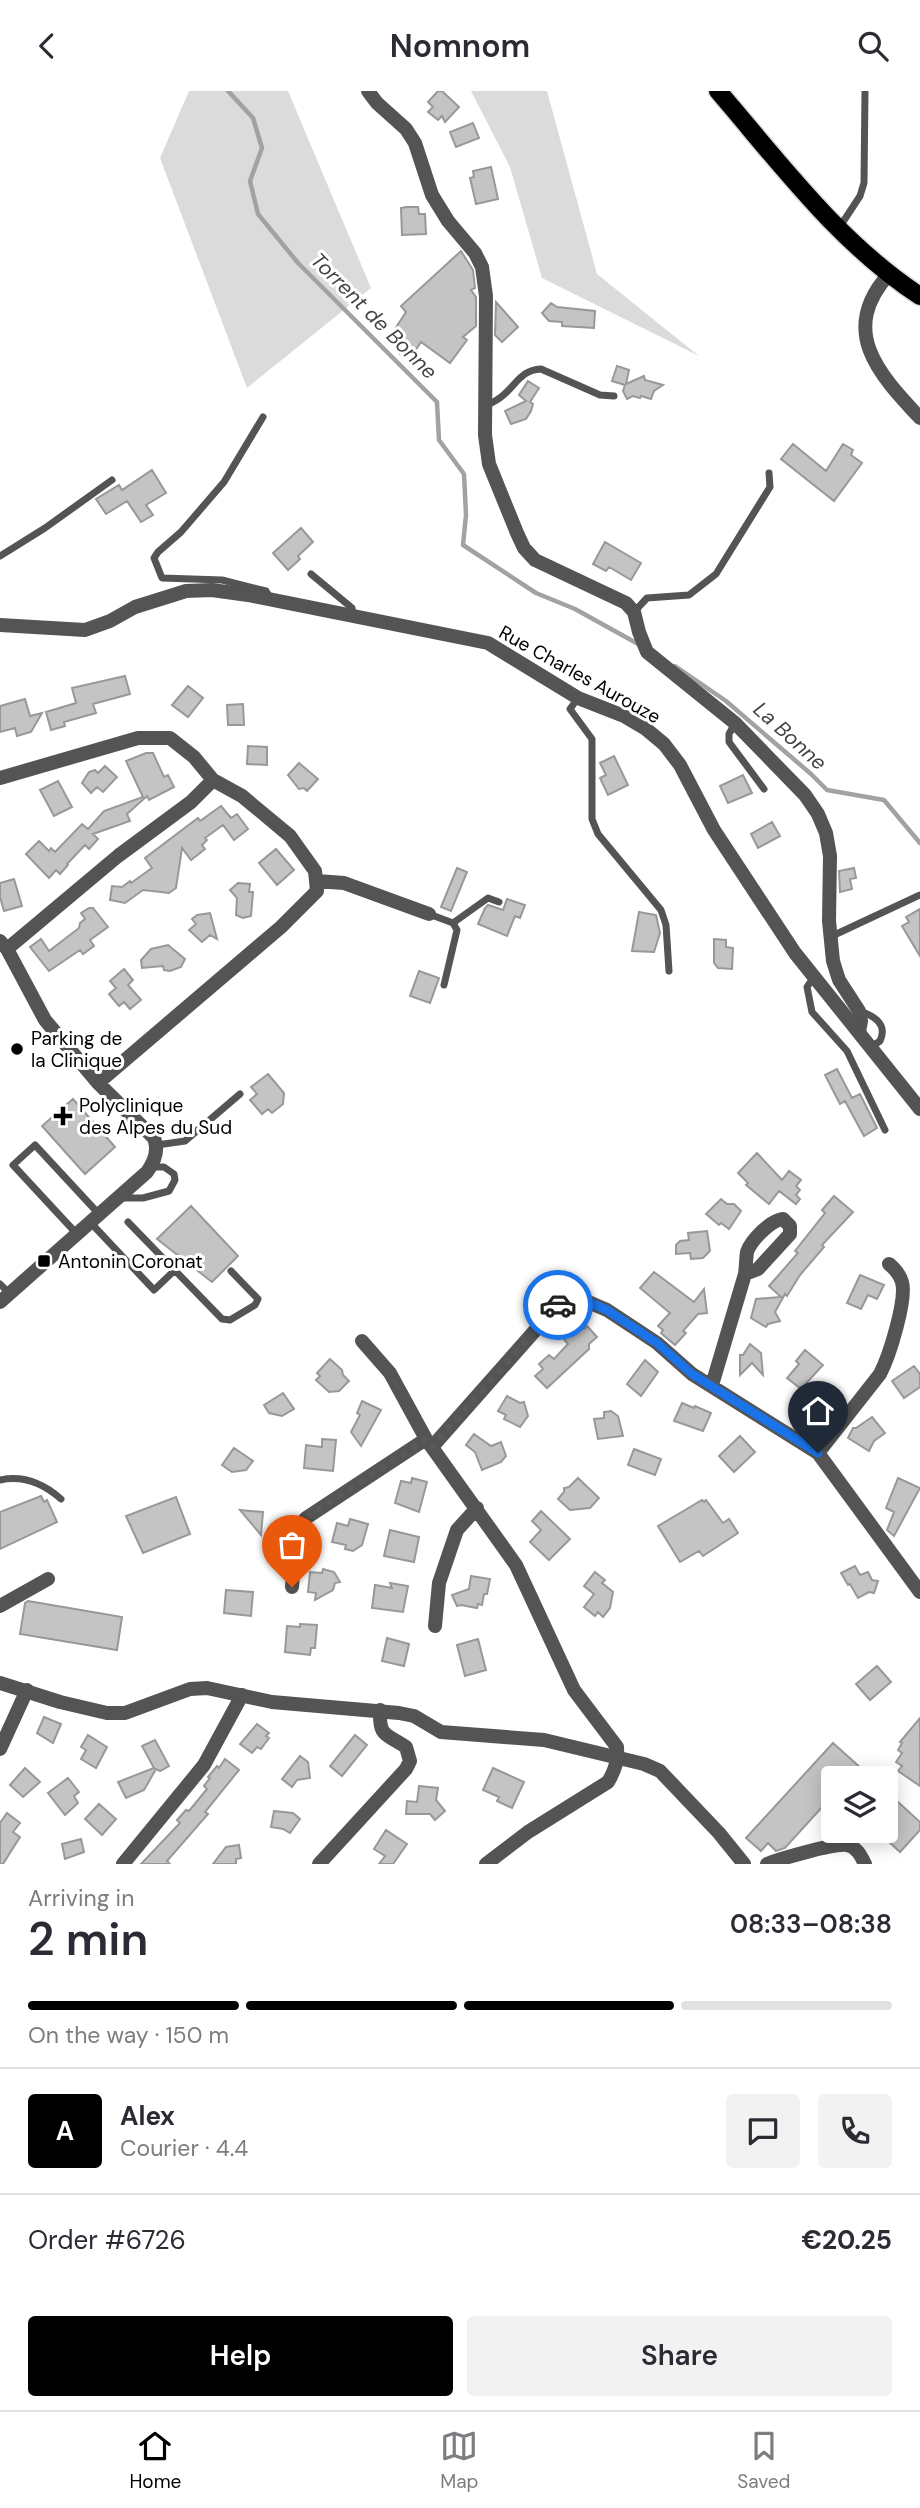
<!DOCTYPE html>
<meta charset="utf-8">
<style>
body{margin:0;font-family:"DM Sans",sans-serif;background:#f2f2f3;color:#2b2b33;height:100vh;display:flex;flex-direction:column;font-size:26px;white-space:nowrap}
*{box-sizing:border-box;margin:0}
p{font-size:23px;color:#7c7c81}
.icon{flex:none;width:38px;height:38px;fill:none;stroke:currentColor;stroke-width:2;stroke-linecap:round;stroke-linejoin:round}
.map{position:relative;height:1773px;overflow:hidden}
.side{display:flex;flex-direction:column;background:#fff;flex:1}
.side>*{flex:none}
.buttons{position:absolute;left:821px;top:1675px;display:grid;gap:14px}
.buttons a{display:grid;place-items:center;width:77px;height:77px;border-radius:7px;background:#fff;box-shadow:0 4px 18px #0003;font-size:35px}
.pin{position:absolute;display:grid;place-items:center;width:60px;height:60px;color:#fff;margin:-72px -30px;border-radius:50% 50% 50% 0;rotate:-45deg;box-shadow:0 0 7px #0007}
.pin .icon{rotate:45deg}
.courier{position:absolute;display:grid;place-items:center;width:70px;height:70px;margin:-35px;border:5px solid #1a73e8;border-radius:50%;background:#fff;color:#222;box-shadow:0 2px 9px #0007}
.headline em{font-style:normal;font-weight:600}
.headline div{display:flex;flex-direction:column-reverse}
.headline{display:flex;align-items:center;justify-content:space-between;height:119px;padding:0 28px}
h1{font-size:46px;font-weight:600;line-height:52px}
.bar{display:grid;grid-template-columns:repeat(4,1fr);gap:10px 7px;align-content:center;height:84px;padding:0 28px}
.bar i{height:9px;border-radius:5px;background:#e1e1e2}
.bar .current{background:#000}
.bar p{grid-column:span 4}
.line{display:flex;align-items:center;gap:18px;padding:0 28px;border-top:2px solid #e1e1e2}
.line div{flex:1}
.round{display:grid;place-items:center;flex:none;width:74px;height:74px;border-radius:7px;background:#f2f2f3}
.primary-button{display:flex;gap:14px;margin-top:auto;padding:14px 28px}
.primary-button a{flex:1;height:80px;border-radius:7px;background:#000;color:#fff;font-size:28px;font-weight:600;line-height:80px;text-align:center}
.primary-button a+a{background:#f2f2f3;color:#2b2b33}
header{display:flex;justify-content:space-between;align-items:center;height:91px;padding:0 28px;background:#fff;font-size:32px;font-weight:600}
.menu{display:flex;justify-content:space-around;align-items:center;height:98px;border-top:2px solid #e1e1e2;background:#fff;font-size:19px;color:#7c7c81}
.menu a{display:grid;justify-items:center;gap:4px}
.menu .current{color:#000}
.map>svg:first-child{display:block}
.green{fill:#dbdbdb}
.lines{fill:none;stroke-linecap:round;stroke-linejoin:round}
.stream{stroke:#a2a2a2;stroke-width:4.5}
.building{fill:#c4c4c4;stroke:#989898;stroke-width:2}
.primary-casing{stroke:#dbdbdb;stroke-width:21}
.service{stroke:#545454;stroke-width:7}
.minor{stroke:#545454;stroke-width:14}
.tertiary{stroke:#545454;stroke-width:14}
.primary{stroke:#000;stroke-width:18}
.done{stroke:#595959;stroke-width:7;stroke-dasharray:0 12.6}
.route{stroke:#1a73e8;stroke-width:9}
.poi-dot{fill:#000;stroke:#fff;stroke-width:2.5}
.labels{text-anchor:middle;stroke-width:6;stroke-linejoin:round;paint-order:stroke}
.street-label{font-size:19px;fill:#000;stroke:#fff}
.poi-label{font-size:19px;fill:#000;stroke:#fff;text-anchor:start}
.water-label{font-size:21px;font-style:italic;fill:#434343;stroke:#fff}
</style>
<header><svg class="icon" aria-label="back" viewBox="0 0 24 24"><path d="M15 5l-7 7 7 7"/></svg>Nomnom<svg class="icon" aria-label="search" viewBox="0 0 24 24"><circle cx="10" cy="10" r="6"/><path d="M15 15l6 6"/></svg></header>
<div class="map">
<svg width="920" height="1773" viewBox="0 0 920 1773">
<rect width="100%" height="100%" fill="#fff"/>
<path class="green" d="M189,0H288L371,197L247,297L160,67Z
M471,0H547L597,183L699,265L542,187L510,76Z"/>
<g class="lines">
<path class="stream" d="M228,0L253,27L262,57L250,90L258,123L298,172L437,311L439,349L464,383L466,424L463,454L536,502L575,518L640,554
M675,575L726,610L811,683L827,699L884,709L920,752"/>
</g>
<path class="building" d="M438,0H442L459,16L445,31L442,25L438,29L428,21L433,16L428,11Z
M473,32L479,47L456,56L450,41Z
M491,76L498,108L476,113L470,87L474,86L473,80Z
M406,116H418L419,123H425L426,143L402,144L401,117Z
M461,160L473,179L475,197L471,199L476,206V235L463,246L467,249L450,272L421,251L409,269L400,263L408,251L393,241L406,221L401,215Z
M496,211L518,236L502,251L495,244Z
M551,212L557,216L595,220L594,237L562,235V231L549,230L542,222Z
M617,275L629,279L626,293L644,285L645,289L663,294L654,300L651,308L641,305L640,307L633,305L627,308L623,300L625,294L612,290Z
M528,290L539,297L530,311L533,313L531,320L526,328L511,333L505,320L526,310L519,304Z
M793,353L826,380L843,353L853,359L851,364L862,372L834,410L781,368Z
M152,379L166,402L146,414L153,424L141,431L127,410L106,423L96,408L119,394L122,399Z
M301,437L313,451L298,465L300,468L288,479L273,462Z
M605,451L641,472L631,489L609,476L606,480L593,473Z
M125,585L130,603L93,613L96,622L64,631L65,635L51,639L46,621L76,612L72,597Z
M188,595L203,607L188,626L172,614Z
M25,608L30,625L42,622L31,641L17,645L15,637L0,641V615Z
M243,613L244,634H228L227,614Z
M248,655L267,656V674L247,673Z
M146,662H153L164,686L168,684L174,696L149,709L147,705L127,723L130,730L93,743L98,748L89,758L85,754L67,773L68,774L60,783L56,779L49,787L26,763L39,750L49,760L51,757L55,761L82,733L88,738L104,720L143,706L126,670Z
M614,665L628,694L608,704L600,687L606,684L600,672Z
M299,672L318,688L307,700L304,697L299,698L288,684Z
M105,675L117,686L103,701L97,696L91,702L82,692L89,681L95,679L98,682Z
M743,684L752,702L728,712L720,695Z
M58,690L72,716L54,725L40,699Z
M221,715L231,727L237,723L248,738L234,749L223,734L205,747L207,749L202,754L205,758L191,769L182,757L176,797L169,802L143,799L125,812L110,809L112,795L122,796L130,790L131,792L152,777L145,767L198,727L200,730Z
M772,731L780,745L758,757L751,743Z
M276,758L294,779L277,794L259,772Z
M457,777L467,781L451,820L441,816Z
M854,777L856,787L850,788L852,798L840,801L839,780Z
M14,788L22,815L4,820L0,806V792Z
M238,792L250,793L249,801H253L251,825L243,827L236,824L237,807L230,799Z
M507,808L525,814L520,827L515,825L507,845L478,833L485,817L488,814L503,819Z
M89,817H93L108,836L90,849L94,855L83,863L80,859L49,880L30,856L41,848L49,860L79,837L80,832L85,828L81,822Z
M920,818V865L902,835L909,831L906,826Z
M639,821L656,824L660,842L654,861L632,860Z
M210,822L217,848L210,844L202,851L189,839L196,833L192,828L197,824Z
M714,848L726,849V856L733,857L732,878L718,877L714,872Z
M168,854L185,868L181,876L170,880L164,879L163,875L142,877L141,869L151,858Z
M124,878L133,889L128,894L141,909L130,918L124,911L119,915L109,903L116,897L110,890Z
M419,880L439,887L430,912L410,905Z
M837,978L852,1007L860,1003L877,1037L864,1045L845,1010L840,1013L825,984Z
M268,983L284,1002L283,1013L272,1022L268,1018L262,1023L250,1009L257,1003L251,996Z
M73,1008L115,1056L85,1083L42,1035Z
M757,1062L782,1089L789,1080L801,1089L796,1095L800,1099L796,1104L800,1108L796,1113L779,1100L769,1113L746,1094L748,1092L738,1082Z
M834,1105L853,1121L822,1154L824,1156L800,1184L787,1205L785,1203L775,1221L780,1230L768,1233L766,1236L751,1227L756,1208L781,1206L769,1195L798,1162L795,1160L825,1122L822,1119Z
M721,1108L727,1113H734L741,1120L729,1138L721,1132L719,1134L706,1123Z
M191,1115L238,1165L212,1191L157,1148Z
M707,1140L710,1160L703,1167L691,1168L690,1162L676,1163V1154L680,1150L689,1149L688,1142Z
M654,1181L694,1211L704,1198L707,1222L698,1223L683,1240L686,1242L675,1254L661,1242L663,1239L658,1235L670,1222L640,1197Z
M860,1184L884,1194L877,1208L868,1204L861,1218L847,1212Z
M576,1230L584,1238L587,1235L597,1246L589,1253V1258L547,1297L535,1285L543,1278L539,1273L549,1264L554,1268L568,1253L561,1245Z
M750,1253L761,1262L763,1284L752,1272L740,1284V1264H743Z
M805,1259L823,1274L801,1298L787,1287L799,1273L796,1270Z
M330,1268L342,1279L343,1284L349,1290L339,1300L329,1301L316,1289L320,1285L317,1282Z
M645,1269L658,1281L641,1305L627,1293Z
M914,1275L920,1283V1296L904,1307L892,1290Z
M283,1302L294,1318L282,1325L269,1322L264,1314Z
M507,1305L520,1312L524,1311L528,1325L520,1336L504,1328L506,1324L498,1320Z
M362,1310L381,1319L361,1355L351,1341L360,1324L357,1322Z
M682,1312L694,1317L695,1315L711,1322L703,1340L674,1330Z
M611,1320L618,1325L623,1345L598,1348L594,1328L604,1327V1321Z
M872,1326L885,1342L874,1350L869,1360L848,1347L853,1337H856Z
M474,1343L491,1355L501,1351L506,1365L501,1371L482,1379L475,1361L466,1354Z
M740,1345L755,1361L734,1381L719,1365Z
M322,1348L336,1349L333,1380L304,1377L306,1354L322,1356Z
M234,1357L253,1370L246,1379L232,1381L222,1374Z
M634,1358L661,1368L655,1384L628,1374Z
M412,1387L427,1391L419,1421L395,1412L401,1390L411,1392Z
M578,1387L599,1407L590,1417L570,1419L558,1408L564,1401V1397L569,1396Z
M898,1387L920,1397L894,1445L887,1439L894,1421L886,1417Z
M41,1405L44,1411L47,1409L57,1431L0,1458V1421Z
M176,1406L190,1443L143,1462L126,1425Z
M702,1409L704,1411L706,1409L723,1432L729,1428L738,1442L703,1465L699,1460L680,1471L658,1435Z
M240,1419L263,1421L261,1444Z
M541,1420L570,1448L549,1469L530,1451L541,1439L532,1430Z
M350,1428L368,1433L362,1454L353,1460L345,1458L346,1454L332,1451L337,1432L348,1435Z
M390,1439L419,1446L414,1471L384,1465Z
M855,1475L860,1484L868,1481L872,1489L878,1490L874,1502L869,1501L858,1507L850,1493L848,1494L841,1482Z
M323,1478L334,1481L340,1491L335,1492L333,1499L315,1509L316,1502L308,1501L310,1481L322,1482Z
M595,1481L605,1489L602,1492L613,1501L610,1517L603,1526L598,1521L595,1525L584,1516L594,1503L584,1495Z
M471,1485L490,1488L487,1503H484L482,1514L478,1513L477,1517L461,1514L457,1515L452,1504L469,1498Z
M390,1492L408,1495L403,1521L372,1517L375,1494L392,1497Z
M226,1499L253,1501L251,1525L224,1522Z
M28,1510L122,1526L117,1559L20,1543L25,1512Z
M300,1533L317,1534L315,1557H311L310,1564L285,1561L287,1535L300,1536Z
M387,1547L409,1553L404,1575L382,1570Z
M478,1548L486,1579L465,1585L457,1554Z
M877,1575L891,1591L870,1609L856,1593Z
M44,1626L61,1633L53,1652L37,1642Z
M920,1627V1695L898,1680L902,1675L896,1671L902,1662L898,1659L902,1652L900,1651Z
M257,1633L269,1642L266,1645L269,1647L261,1658L257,1656L252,1662L240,1653Z
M88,1644L107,1656L96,1677L81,1668L86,1659L81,1656Z
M355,1644L367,1654L342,1685L330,1675Z
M155,1649L169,1675L160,1680L156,1678L144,1699L126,1707L118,1691L154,1677L142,1655Z
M833,1652L872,1687H833V1704L785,1757L776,1760L768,1752L761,1760L746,1747Z
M300,1665L308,1671L310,1687L297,1689L292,1696L282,1688Z
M225,1668L239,1679L205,1721L208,1723L167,1770L170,1773H141L180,1732L177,1729L186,1719L189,1720L207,1698L204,1695L210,1687L208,1686L217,1675L219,1677Z
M25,1677L40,1691L23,1706L10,1694Z
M493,1677L524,1691L512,1717L497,1710L499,1706L483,1699Z
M68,1687L79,1701L74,1705L78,1712L65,1724L48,1702Z
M419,1695L438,1697L436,1709L445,1720L435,1729L430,1723H406L407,1710L417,1711Z
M886,1700L920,1731V1739L900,1761L877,1740H886Z
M99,1713L116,1728L102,1744L85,1728Z
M274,1720L293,1722L300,1728L290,1742L283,1738L271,1736Z
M7,1722L20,1732L13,1741L20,1746L3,1773H0V1732Z
M386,1739L407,1753L393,1773H379L385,1765L374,1758Z
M81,1748L84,1761L65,1768L62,1753Z
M239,1754L241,1767L236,1768V1773H213L226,1756Z"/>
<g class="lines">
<g class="primary-casing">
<path id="primary" d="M718,0C780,72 839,152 920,205"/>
</g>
<path class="service" d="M839,137L860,105L864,92L865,0
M486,315C491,312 496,310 501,306C516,295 520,279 541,278L600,304L614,305
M263,326L224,391L181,441L158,461L154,467L162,487L222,489L266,500L270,507
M0,465L45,437L112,389
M311,483L352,517L353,525
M634,521L647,507L689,504L716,483L770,396L769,382
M578,607L570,618L592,648V728L598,743L661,819L666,834L669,880
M735,632L729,643V651L764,698
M429,823L453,832L457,839L444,894
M453,832L488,807L499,811
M830,846L920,804
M814,886L807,896L812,921L847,960L885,1039
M860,920C874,925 888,933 880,950L871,956
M157,1054L185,1050L240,1003
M119,1107H143L169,1100L175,1089L174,1083L164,1076H150
M90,1131L154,1199L175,1179
M128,1131L222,1228L230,1229L255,1214L258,1208L231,1180
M76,1142L13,1074L35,1054L98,1122
M0,1193L9,1202
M0,1389C23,1384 44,1393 61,1408"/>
<path class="minor" d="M368,0L377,12L406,38L415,52L432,104L448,130L475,162L482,176L486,205L485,344L489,373L517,442L524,457L535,469L626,512L634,521L639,541L647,561L735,632L805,704L818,723L826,742L830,765L829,830L833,870L839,889L859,920L861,930L859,941
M889,183C838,240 879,283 920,327
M0,687L138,647H170L194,666L213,689L242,705L290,745L315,780L317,800L281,836L98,992
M317,790L344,792L429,823
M0,850L7,858L45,929L98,992L154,1047C159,1059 155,1070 147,1081L0,1211
M7,858L118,765L191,711L213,689
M362,1250L390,1282L426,1348L516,1474L574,1599L617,1656C618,1670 615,1679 608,1691L528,1741L486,1773
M712,1294L745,1183L758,1178L790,1143V1135L783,1128C771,1129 751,1149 747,1161C746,1168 746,1176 745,1183
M432,1356L562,1209L574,1205L607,1219L657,1252L692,1283L818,1362L920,1501
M818,1362L880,1283C889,1266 907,1209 902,1191C900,1184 895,1178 889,1173
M292,1496L296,1442L306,1427L426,1348
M0,1515L48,1488
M435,1535L439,1492L457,1439L477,1417
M0,1658L27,1599
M123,1773L204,1674L242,1604
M319,1773L406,1678L410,1670L406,1656C386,1642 379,1647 380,1619
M767,1773C780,1768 834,1752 847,1754C857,1756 861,1765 865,1773"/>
<path class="tertiary" d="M0,534L85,539L110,530L135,516L186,500L212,499L248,504L488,552L578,607L624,625L646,638L664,653L680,674L714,739L795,862L920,1018
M0,1592L60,1611L107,1622H125L190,1598L207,1597L272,1611L399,1622L414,1625L441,1641L544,1649L644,1673L660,1680L719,1742L744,1773"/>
<use href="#primary" class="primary"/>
</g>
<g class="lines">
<path class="done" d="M292,1496L296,1442L306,1427L426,1348L432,1356L558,1214"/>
<path class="route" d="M558,1214L568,1206L574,1205L607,1219L657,1252L692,1283L818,1362"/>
</g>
<g class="poi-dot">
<circle cx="17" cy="958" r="7"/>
<path d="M59.5 1014.5h7v7h7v7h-7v7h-7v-7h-7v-7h7z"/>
<rect x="37" y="1163" width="14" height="14" rx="3.5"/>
</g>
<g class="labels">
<g class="street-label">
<text transform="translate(580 583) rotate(29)" y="7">Rue Charles Aurouze</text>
</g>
<g class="poi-label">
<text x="31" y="954">Parking de<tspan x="31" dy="22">la Clinique</tspan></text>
<text x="79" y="1021">Polyclinique<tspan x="79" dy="22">des Alpes du Sud</tspan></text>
<text x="58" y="1177">Antonin Coronat</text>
</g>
<g class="water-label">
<text transform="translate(374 225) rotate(45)" y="7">Torrent de Bonne</text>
<text transform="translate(790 645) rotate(42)" y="7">La Bonne</text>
</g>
</g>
</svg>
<div class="buttons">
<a><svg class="icon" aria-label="layers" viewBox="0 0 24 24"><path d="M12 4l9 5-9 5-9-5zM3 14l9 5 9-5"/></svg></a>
</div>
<div class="pin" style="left:292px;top:1496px;background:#ea580c"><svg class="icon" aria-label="bag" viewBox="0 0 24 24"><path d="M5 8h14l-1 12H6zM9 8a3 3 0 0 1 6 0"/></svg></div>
<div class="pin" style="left:818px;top:1362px;background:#1f2937"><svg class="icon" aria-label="home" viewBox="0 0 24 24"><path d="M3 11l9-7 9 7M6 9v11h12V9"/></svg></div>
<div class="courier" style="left:558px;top:1214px"><svg class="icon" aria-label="car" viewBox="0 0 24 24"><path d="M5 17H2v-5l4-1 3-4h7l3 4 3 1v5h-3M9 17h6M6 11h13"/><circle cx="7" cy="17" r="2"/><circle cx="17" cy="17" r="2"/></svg></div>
</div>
<section class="side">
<div class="headline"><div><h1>2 min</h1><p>Arriving in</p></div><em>08:33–08:38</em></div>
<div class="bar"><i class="current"></i><i class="current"></i><i class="current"></i><i></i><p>On the way · 150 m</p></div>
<div class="line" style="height:126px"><b class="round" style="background:#000;color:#fff">A</b><div><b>Alex</b><p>Courier · 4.4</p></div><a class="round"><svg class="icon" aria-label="chat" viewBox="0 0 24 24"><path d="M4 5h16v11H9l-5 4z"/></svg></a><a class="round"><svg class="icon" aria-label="phone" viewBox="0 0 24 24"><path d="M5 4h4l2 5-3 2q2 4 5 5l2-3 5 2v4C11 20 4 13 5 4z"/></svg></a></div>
<div class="line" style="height:91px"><div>Order #6726</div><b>€20.25</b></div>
<div class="primary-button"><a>Help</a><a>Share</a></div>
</section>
<nav class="menu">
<a class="current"><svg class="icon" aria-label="home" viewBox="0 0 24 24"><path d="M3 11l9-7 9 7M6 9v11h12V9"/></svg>Home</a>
<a><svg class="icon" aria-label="map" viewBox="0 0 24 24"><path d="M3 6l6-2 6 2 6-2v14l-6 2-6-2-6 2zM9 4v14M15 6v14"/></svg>Map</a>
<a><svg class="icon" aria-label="saved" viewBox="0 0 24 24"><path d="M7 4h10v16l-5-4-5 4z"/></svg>Saved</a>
</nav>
